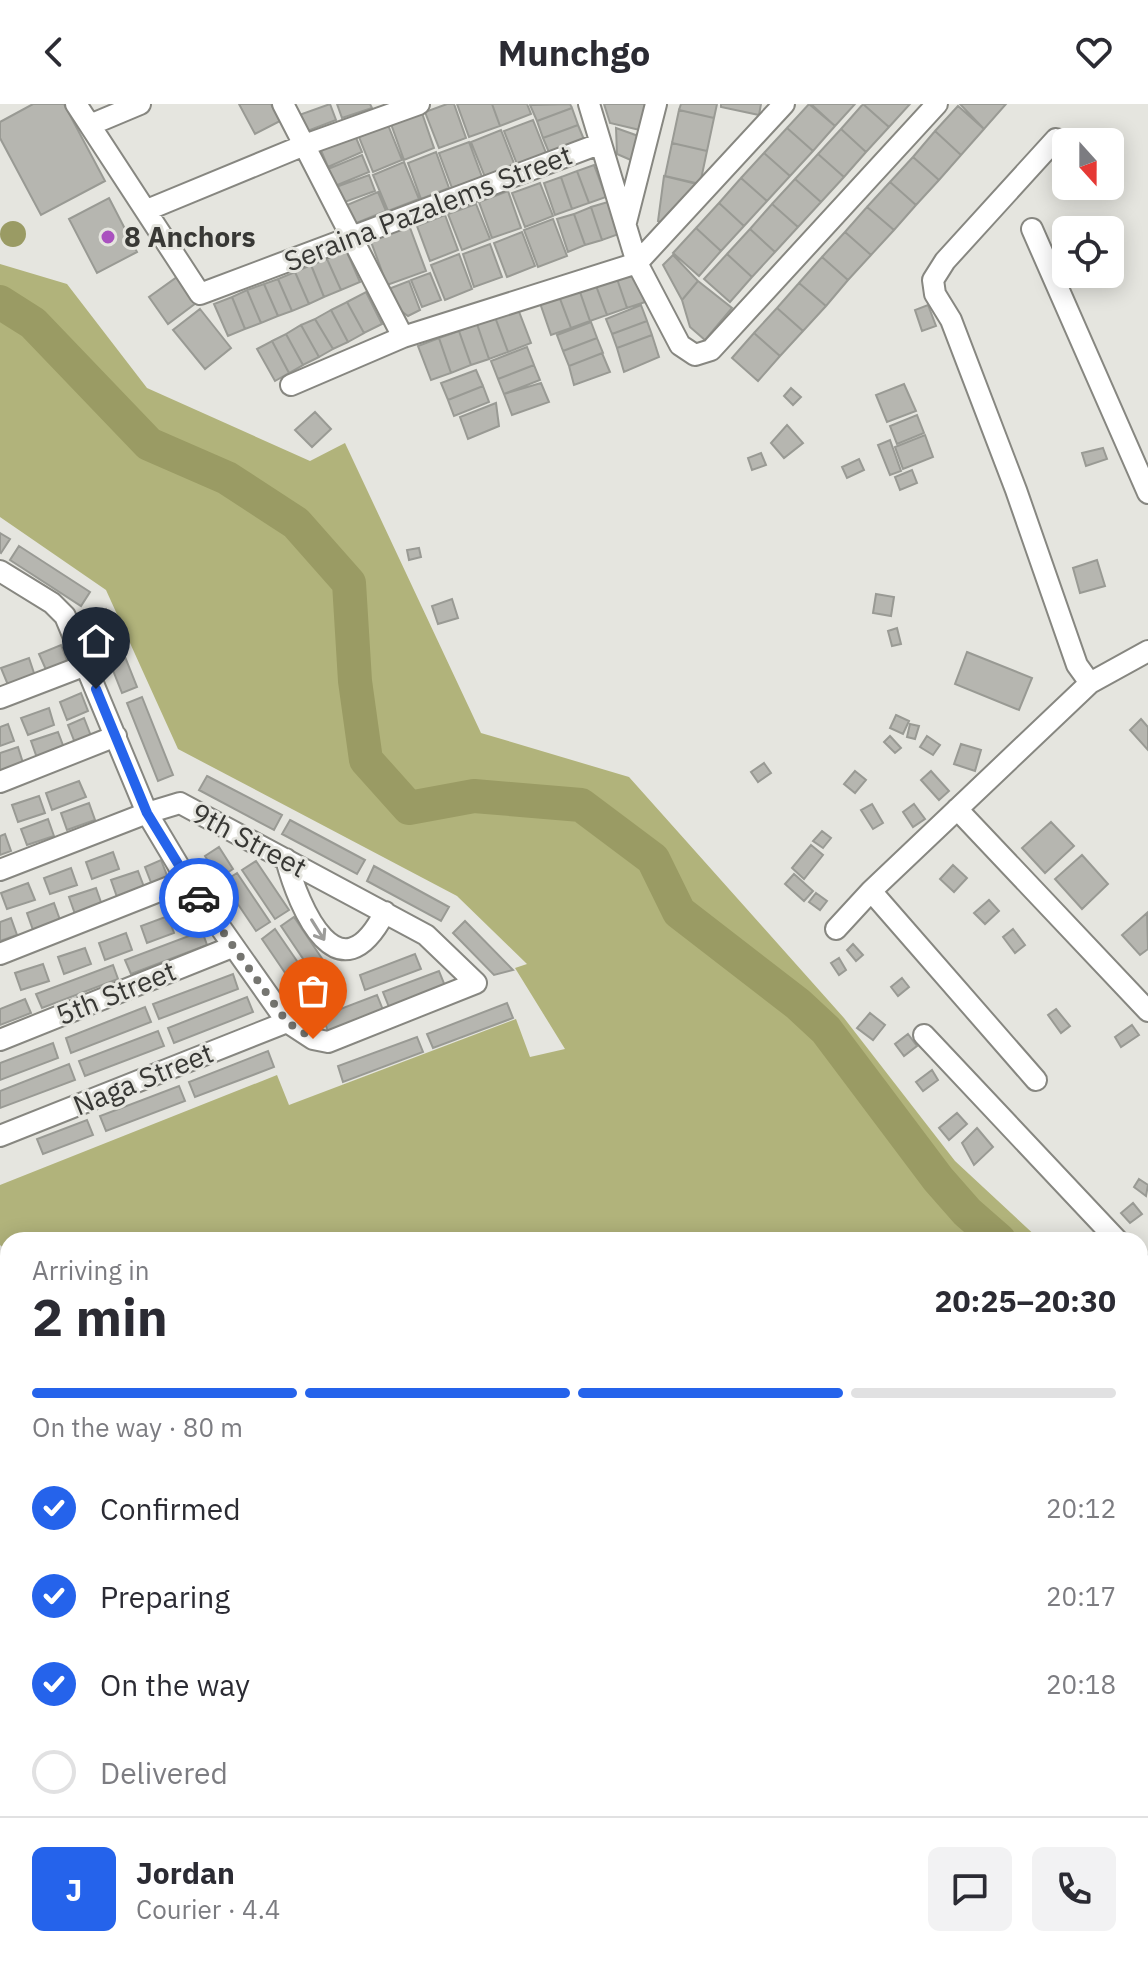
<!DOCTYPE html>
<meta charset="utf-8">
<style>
body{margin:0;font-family:"IBM Plex Sans",sans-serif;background:#f2f2f3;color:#2b2b33;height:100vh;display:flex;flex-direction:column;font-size:30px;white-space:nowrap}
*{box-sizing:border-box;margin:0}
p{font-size:26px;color:#7c7c81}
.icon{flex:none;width:44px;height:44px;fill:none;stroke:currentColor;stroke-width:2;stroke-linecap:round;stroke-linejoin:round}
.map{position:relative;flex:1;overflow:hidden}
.details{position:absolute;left:0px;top:1128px;width:1148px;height:744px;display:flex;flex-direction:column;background:#fff;border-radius:24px 24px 0 0;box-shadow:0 4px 20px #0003}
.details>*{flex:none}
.needle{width:52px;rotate:159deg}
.controls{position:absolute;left:1052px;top:24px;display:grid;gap:16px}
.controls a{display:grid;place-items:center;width:72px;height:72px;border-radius:12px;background:#fff;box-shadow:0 4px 20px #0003;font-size:40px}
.pin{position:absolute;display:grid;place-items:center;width:68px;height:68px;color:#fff;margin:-82px -34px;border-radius:50% 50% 50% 0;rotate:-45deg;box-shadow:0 0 8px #0007}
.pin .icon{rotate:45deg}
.courier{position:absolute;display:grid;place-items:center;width:80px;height:80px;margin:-40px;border:6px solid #2563eb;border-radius:50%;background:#fff;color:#222;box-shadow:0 2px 10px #0007}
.overview em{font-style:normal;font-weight:800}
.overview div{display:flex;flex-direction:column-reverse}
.overview{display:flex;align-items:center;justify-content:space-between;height:136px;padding:0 32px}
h1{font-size:52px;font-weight:800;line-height:60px}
.bar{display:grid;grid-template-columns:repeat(4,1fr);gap:12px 8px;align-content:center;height:96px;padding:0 32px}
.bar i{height:10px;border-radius:6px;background:#e1e1e2}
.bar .active{background:#2563eb}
.bar p{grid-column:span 4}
.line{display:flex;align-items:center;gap:20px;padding:0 32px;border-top:2px solid #e1e1e2}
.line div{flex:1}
.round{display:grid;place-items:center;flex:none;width:84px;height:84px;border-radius:12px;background:#f2f2f3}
ol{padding:0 32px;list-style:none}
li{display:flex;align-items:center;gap:24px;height:88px}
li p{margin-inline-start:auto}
li .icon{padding:8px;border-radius:50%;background:#2563eb;color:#fff;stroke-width:4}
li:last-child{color:#7c7c81}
li i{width:44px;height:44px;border:4px solid #e1e1e2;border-radius:50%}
header{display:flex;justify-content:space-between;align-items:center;height:104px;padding:0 32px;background:#fff;font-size:36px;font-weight:800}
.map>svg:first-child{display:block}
.forest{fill:#b1b37b}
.water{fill:#9a9b64}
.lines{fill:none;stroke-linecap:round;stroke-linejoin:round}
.stream{stroke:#9a9b64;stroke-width:6}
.river{stroke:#9a9b64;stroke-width:34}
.building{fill:#b6b6b0;stroke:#999a94;stroke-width:2}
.minor-casing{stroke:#878781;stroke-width:24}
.highway-casing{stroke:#747526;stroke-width:34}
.minor{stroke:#fff;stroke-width:20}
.highway{stroke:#95961e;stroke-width:30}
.oneway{stroke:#9c9c9a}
.done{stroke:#757570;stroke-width:8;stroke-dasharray:0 14.4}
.route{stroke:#2563eb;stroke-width:10}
.poi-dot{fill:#aa52bf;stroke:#e5e5df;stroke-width:3}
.labels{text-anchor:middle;stroke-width:6;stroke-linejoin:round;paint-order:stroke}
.street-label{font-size:28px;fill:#383835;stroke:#e5e5df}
.poi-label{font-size:28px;font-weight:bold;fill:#383835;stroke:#e5e5df;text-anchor:start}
</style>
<header><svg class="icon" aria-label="back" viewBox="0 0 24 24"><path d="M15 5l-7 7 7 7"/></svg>Munchgo<svg class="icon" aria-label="heart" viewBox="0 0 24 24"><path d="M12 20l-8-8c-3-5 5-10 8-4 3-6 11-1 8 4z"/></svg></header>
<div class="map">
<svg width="1148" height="1872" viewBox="0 0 1148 1872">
<rect width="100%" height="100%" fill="#e5e5df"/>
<path class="forest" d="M0,160L67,180L147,284L310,357L345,339L481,629L629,673L844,914L955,1057L1040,1136H8V1148L0,1141V1081L277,971L289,1001L516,915L530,953L565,945L515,864L527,860L457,792L178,645L106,486L0,413Z
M1140,1228L1148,1240V1440L1140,1434Z"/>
<path class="water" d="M0 130a13 13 0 1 1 26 0a13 13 0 1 1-26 0Z"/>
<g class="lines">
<path class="stream" d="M0,1746L8,1750
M517,1864L543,1872"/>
<path class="river" d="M0,198L33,219L149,340L227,374L296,419L349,479L355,577L366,656L409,704L474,692L581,701L653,755L679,808L798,900L826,926L938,1075L967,1108L999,1136
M1140,1270L1148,1281"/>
</g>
<path class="building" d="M33,0H64L105,77L41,111L0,34V18Z
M239,0H271L280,17L255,30Z
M330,0L336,16L305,28L299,11Z
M337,0H370L372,4L342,14Z
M447,0H454L466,34L439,44L425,8Z
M457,0H492L500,22L469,33Z
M492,0H527L531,10L500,22Z
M570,0L572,4L537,17L530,1Z
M604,0H651L644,27L610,19Z
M681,0H717L714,14L679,6Z
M721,0H761L759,11L721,3Z
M809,0L835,22L813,47L787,24Z
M811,0H855L835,22Z
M863,0H910L889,23Z
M863,0L889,23L866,48L841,25Z
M960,0H1006L984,25Z
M958,2L984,25L961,51L935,27Z
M572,4L578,21L543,34L537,17Z
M679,6L714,14L707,47L672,39Z
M422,9L434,44L404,56L391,20Z
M533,16L546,49L517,60L504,27Z
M388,21L402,56L373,68L359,33Z
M578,21L585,38L550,51L543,34Z
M616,24L644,34L640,60L617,50Z
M787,24L813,47L790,72L764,49Z
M841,25L866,48L844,73L818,50Z
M501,26L515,62L485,73L471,38Z
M935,27L961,51L939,76L913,53Z
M354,29L362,48L328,63L320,44Z
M469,38L482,73L452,84L439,49Z
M672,39L707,47L700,80L665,72Z
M436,48L449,84L421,95L408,59Z
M764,49L790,72L767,97L741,74Z
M818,50L844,73L821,98L795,75Z
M362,51L369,68L335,82L328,65Z
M913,53L939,76L916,101L890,78Z
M404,58L419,95L388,107L373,71Z
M594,61L606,93L589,99L577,67Z
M577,67L589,99L572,105L561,73Z
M369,71L375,87L342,99L336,83Z
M664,72L701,81L668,121L658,117Z
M561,73L572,105L555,111L544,79Z
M741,74L767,97L744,122L719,99Z
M795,75L821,98L798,123L772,100Z
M890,78L916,101L894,126L867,103Z
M540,79L553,112L525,123L512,89Z
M508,87L521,124L492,134L479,98Z
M378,88L386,107L354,120L347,101Z
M109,94L137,148L97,169L69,115Z
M608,98L619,130L602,136L591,103Z
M719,99L744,122L721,147L696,124Z
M476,100L490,135L462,146L448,110Z
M772,100L798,123L775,148L750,125Z
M591,103L602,136L585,141L574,110Z
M867,103L894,126L871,151L845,128Z
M574,110L585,141L568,148L557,115Z
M445,111L458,146L430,157L417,122Z
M553,115L567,152L538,163L524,126Z
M409,121L426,167L387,181L370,135Z
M696,124L721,147L699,172L673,149Z
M750,125L775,148L752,173L727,150Z
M522,128L535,162L507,173L494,139Z
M845,128L871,151L848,176L822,153Z
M490,140L502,173L474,183L463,150Z
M346,146L360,178L341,186L327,155Z
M459,150L472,185L445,196L431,161Z
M727,150L752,173L730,198L704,175Z
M673,151L698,177L682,196L663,161Z
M822,153L848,176L826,202L799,179Z
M327,155L341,186L324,193L311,161Z
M311,161L324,193L309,200L295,168Z
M637,165L648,197L627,204L616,172Z
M295,168L309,200L292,207L278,175Z
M430,169L441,196L422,203L411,176Z
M616,172L627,204L607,211L595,179Z
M177,173L196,199L168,220L149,193Z
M278,175L292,207L278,212L264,180Z
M409,177L420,206L408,212L397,204L386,186Z
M698,177L732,204L705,236L690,223L682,196Z
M595,179L607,211L590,217L579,185Z
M799,179L826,202L803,227L777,204Z
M264,180L278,212L261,219L247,186Z
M579,185L590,217L571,224L559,192Z
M247,186L261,219L245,225L232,193Z
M366,188L382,220L364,229L347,198Z
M559,192L571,224L551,231L540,199Z
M232,193L245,225L228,232L214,200Z
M347,198L364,229L348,238L331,206Z
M641,201L647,217L612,230L606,215Z
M928,201L936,222L922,227L915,206Z
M777,204L803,227L780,252L754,229Z
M200,205L231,244L205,265L173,226Z
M518,205L531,239L508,248L495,213Z
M331,206L348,238L333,245L315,215Z
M495,213L508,248L489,255L477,220Z
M315,215L333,245L319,253L301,221Z
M647,217L652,231L617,244L612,230Z
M591,218L597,234L563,247L557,231Z
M477,220L489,255L471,261L459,227Z
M301,221L319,253L303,261L286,230Z
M459,227L471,261L451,269L439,234Z
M754,229L780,252L758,277L732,254Z
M286,230L303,261L289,269L272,237Z
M652,231L659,253L624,268L617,244Z
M439,234L451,269L431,276L418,242Z
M597,234L603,249L569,262L563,247Z
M272,237L289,269L275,277L257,245Z
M527,243L534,261L498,275L491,257Z
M602,249L610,268L574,281L569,262Z
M534,261L540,276L504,290L498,275Z
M476,266L483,282L448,296L441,279Z
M541,279L549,298L512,311L504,290Z
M904,280L916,307L887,318L876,291Z
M483,282L489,298L454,312L448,296Z
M791,284L801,293L793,301L784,292Z
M496,299L499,322L468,335L460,313Z
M315,308L331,325L312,343L295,326Z
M917,311L924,329L897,340L890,322Z
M787,321L803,339L784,354L771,339Z
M925,331L933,353L903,365L895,343Z
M890,336L901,367L890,371L878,341Z
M1103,344L1107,355L1086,362L1082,349Z
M761,349L766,361L752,366L748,354Z
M859,355L864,366L847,374L842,363Z
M912,366L917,379L900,386L895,373Z
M0,429L10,435L1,449L0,448Z
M19,442L90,488L81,502L10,456Z
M419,444L421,453L409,456L407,446Z
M1097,456L1105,482L1080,489L1073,464Z
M876,490L894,493L891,512L873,509Z
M452,495L458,514L438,520L432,502Z
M106,505L137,583L122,589L91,511Z
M897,524L901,540L892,542L888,527Z
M61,541L68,559L47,568L39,550Z
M967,548L1032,574L1019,606L955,580Z
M29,554L35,572L8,581L1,564Z
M81,589L88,607L67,616L60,598Z
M142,593L173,671L158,677L127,599Z
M49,604L54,621L28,631L21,614Z
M896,611L909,617L903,630L890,624Z
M84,614L91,632L75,639L68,621Z
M1141,615L1148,623V646L1130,626Z
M8,620L14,637L0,642V623Z
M910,620L919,622L915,635L907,633Z
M58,628L64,644L37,654L31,637Z
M890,632L901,644L895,649L884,638Z
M927,632L940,641L933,651L920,643Z
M961,640L981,646L975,667L954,660Z
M18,643L23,659L0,668V649Z
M764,659L771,669L758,678L751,668Z
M855,667L866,676L855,689L844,680Z
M931,667L949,687L939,696L921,676Z
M207,672L282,711L274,726L199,686Z
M79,677L86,693L52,706L46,689Z
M39,692L45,709L18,718L12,701Z
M89,699L95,716L67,726L61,709Z
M872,700L883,719L873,725L861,706Z
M914,700L925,715L913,723L903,708Z
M48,715L54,732L27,741L21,725Z
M290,716L365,756L357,770L282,730Z
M1051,718L1074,742L1045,769L1022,744Z
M822,727L831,734L823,744L813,737Z
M5,730L11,747L0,751V732Z
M811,741L823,751L804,775L792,764Z
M219,743L233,765L219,774L205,752Z
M113,748L119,765L92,775L86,758Z
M1082,751L1108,780L1082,805L1055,775Z
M161,756L168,774L152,781L145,763Z
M256,757L289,806L275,815L242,766Z
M953,761L967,774L954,788L940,775Z
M374,762L449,803L441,817L367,777Z
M71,764L77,781L50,790L44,774Z
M138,767L144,783L117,793L111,776Z
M237,769L270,818L256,827L223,778Z
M794,770L813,787L804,797L785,780Z
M28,779L35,796L7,805L1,789Z
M96,784L102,801L75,810L69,793Z
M816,789L827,797L820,806L809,798Z
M989,796L999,807L985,820L974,809Z
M54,799L60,816L33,826L27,809Z
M193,800L200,818L184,824L176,807Z
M1147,809L1148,845L1140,851L1122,831Z
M168,812L174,829L147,839L141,822Z
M294,813L327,862L314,871L281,822Z
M11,814L17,831L0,837V818Z
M465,817L513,866L494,871L453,829Z
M275,825L323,895L309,904L262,835Z
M1013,825L1025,841L1015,849L1003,833Z
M202,827L207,841L131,870L125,856Z
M126,829L132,846L105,856L99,839Z
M853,840L863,851L856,857L847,846Z
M85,844L91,860L64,870L58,853Z
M415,850L421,865L365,886L360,871Z
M839,854L846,866L839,871L831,859Z
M43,860L49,877L21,886L15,869Z
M113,861L118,875L42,904L36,890Z
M439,867L445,882L389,903L383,888Z
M233,870L238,885L159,915L153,900Z
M902,874L909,883L898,892L891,883Z
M377,891L383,906L328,927L322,912Z
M247,893L253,908L174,939L168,924Z
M25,895L31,909L0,921V905Z
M507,899L513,914L433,944L427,930Z
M145,903L151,918L71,949L66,934Z
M1056,905L1070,922L1061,929L1048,911Z
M870,909L885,921L873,936L857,924Z
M1132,921L1139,931L1121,943L1115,933Z
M158,927L164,942L85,972L79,957Z
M908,930L917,942L904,952L895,940Z
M417,933L423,948L343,978L338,962Z
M53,939L58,954L0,976V959Z
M268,947L274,963L195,993L189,978Z
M69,960L75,976L0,1004V987Z
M932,966L938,976L923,987L916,978Z
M179,982L185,997L106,1027L100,1012Z
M957,1009L967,1020L949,1036L939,1024Z
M87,1016L93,1031L43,1050L37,1035Z
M977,1024L993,1043L974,1061L962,1039Z
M1139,1075L1148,1081L1146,1092L1134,1083Z
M1133,1099L1142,1110L1130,1119L1121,1109Z
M0,1565L8,1566V1588L0,1587Z
M8,1663V1709L0,1710V1664Z
M123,1864H171L172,1872H133L132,1867L124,1868Z"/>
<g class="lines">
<g class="minor-casing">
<path id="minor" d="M76,0L200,190L599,40
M283,0L403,233
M589,0L637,159L680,241L695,251L711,246L937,0
M90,21L140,0
M1056,35L945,157L933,176L935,190L951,216L1016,386L1077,561L1090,579
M147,106L302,42L419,0
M626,118L656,0
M1032,125L1148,389
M291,281L403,233L637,159L784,0
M0,467L52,499L65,512L147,709L187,776L287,918L313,935L328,938L476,879L426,831L180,699L147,709L0,766
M0,594L86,561
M0,678L116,632
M957,705L1148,907
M286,755C299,805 339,897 385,808
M871,787L1036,976
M836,825L871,787L1090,579L1148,547
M0,850L187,776
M924,931L1117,1136
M0,936L232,843
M0,1032L287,918
M1140,1159L1148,1168
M0,1212L8,1213
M0,1341H8
M0,1629L8,1628
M97,1864L98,1872
M263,1864L303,1872
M242,1872L249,1864"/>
</g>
<g class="highway-casing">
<path id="highway" d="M0,1494H8
M0,1516L8,1517
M1140,1527L1148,1528
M1140,1573L1148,1577"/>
</g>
<use href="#minor" class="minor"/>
<use href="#highway" class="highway"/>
</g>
<defs><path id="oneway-shaft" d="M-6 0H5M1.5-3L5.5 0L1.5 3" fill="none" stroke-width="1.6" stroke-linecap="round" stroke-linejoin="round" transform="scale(2)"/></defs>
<use class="oneway" href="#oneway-shaft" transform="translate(318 826) rotate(58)"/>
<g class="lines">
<path class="done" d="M199,794L287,918L313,935"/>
<path class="route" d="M96,585L147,709L199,794"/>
</g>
<circle class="poi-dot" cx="108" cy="133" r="8"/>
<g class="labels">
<g class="street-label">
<text transform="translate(428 104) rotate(-21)" y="10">Seraina Pazalems Street</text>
<text transform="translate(249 736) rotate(28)" y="10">9th Street</text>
<text transform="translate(116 889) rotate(-22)" y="10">5th Street</text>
<text transform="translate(143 975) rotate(-22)" y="10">Naga Street</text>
</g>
<g class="poi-label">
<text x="124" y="143">8 Anchors</text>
</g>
</g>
</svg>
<div class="controls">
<a><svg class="needle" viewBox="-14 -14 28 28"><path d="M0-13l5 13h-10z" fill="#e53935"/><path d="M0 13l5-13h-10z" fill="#7c7c81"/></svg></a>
<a><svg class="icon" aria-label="locate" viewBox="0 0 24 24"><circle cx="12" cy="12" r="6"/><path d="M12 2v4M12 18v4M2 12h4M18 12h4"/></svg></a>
</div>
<div class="pin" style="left:313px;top:935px;background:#ea580c"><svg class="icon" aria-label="bag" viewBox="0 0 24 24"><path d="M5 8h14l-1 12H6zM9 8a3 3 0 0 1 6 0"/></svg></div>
<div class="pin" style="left:96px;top:585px;background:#1f2937"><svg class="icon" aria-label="home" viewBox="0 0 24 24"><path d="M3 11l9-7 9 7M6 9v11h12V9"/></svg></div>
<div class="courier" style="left:199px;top:794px"><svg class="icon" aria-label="car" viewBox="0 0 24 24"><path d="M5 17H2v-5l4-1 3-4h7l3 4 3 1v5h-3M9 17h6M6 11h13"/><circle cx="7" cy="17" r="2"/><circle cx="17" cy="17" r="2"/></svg></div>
<section class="details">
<div class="overview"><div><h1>2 min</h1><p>Arriving in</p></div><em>20:25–20:30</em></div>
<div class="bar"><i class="active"></i><i class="active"></i><i class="active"></i><i></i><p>On the way · 80 m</p></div>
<ol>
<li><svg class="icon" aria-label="check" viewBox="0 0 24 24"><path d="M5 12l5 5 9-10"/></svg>Confirmed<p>20:12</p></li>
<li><svg class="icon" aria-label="check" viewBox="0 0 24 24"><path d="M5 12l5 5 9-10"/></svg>Preparing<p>20:17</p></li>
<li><svg class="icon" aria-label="check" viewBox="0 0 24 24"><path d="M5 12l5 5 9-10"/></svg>On the way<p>20:18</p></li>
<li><i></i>Delivered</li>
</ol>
<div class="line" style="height:144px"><b class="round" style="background:#2563eb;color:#fff">J</b><div><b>Jordan</b><p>Courier · 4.4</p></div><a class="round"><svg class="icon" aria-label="chat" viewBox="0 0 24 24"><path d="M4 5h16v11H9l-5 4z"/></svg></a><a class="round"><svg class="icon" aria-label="phone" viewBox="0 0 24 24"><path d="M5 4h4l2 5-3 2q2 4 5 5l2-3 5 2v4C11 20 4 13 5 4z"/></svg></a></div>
</section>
</div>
